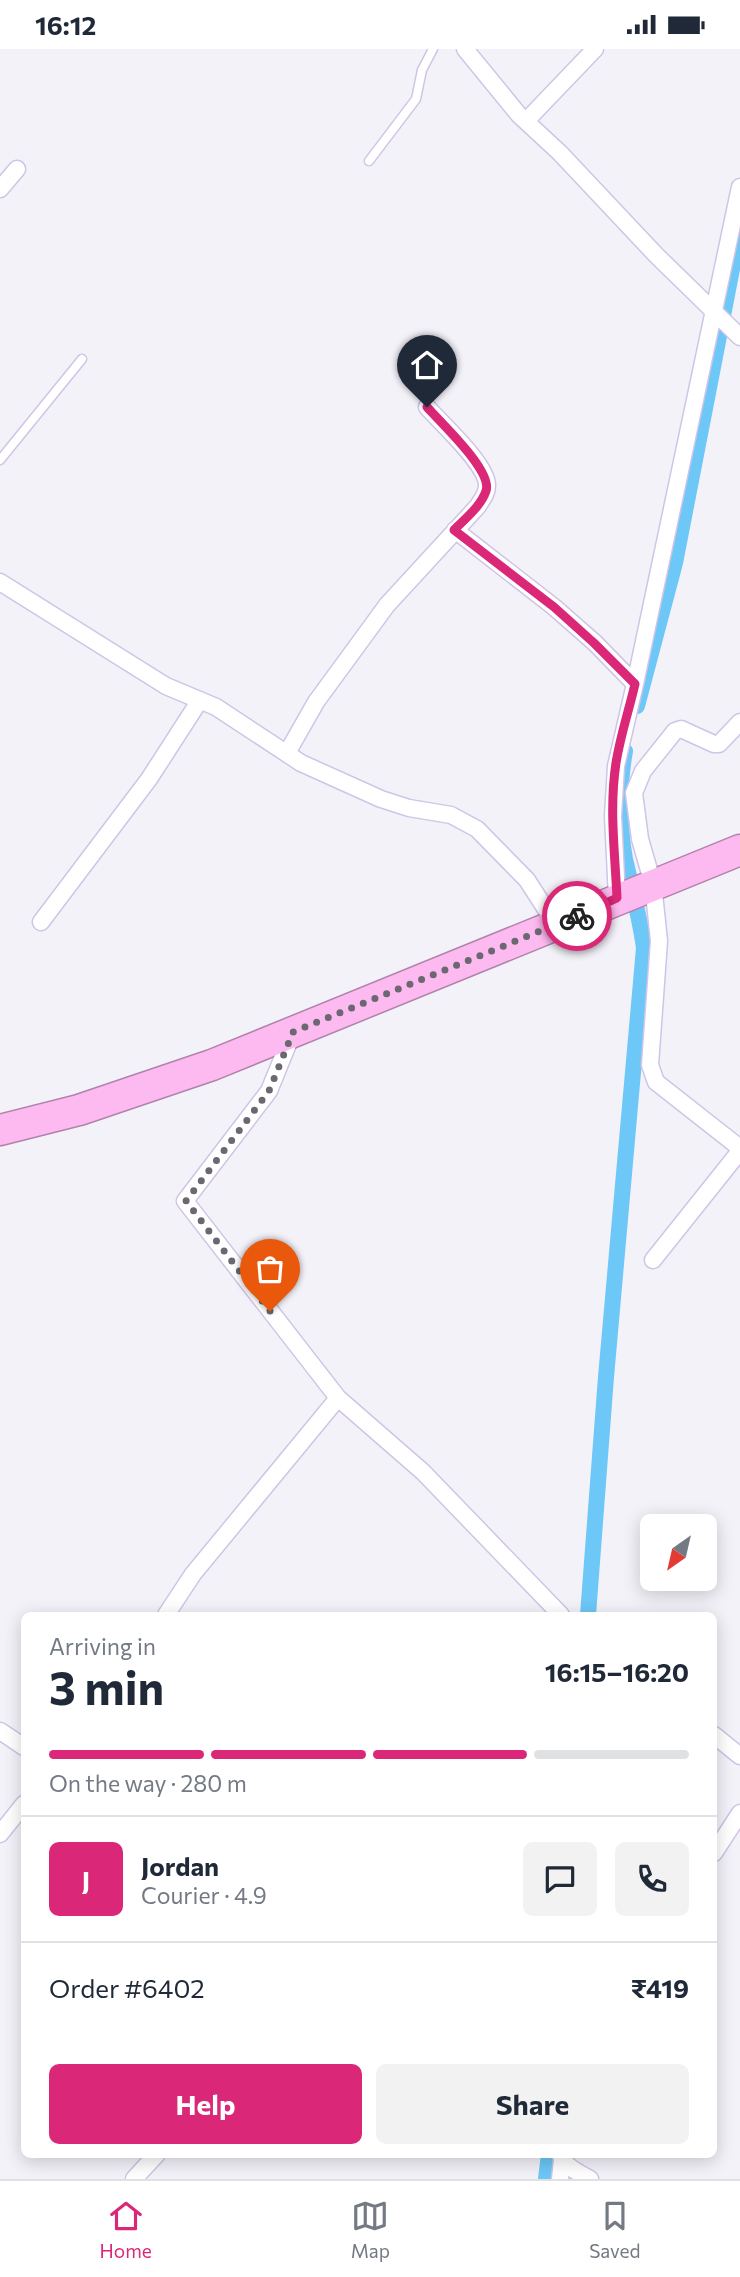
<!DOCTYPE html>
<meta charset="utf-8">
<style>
body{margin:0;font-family:Commissioner,sans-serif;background:#f2f2f3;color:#1f2937;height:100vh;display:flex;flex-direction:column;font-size:26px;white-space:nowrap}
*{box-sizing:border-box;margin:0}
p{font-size:23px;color:#747a83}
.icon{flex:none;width:38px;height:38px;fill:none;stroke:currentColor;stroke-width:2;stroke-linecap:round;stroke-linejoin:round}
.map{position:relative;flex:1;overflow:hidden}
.sheet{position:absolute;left:21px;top:1563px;width:696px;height:546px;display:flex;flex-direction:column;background:#fff;border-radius:10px;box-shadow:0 4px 18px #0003}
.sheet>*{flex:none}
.needle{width:46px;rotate:214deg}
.fabs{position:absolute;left:640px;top:1465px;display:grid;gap:14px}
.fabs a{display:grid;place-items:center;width:77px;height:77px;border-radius:10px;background:#fff;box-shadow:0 4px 18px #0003;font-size:35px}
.pin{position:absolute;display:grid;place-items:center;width:60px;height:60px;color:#fff;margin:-72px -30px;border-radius:50% 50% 50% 0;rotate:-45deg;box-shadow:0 0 7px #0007}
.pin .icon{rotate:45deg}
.courier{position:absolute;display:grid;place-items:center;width:70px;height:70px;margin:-35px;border:5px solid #db2777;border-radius:50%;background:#fff;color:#222;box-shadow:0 2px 9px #0007}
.head em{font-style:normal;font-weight:700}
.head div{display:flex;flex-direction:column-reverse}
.head{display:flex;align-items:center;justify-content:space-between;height:119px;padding:0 28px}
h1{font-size:46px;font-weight:700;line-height:52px}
.bar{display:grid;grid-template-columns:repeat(4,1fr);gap:10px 7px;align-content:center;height:84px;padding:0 28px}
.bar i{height:9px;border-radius:5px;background:#e0e1e3}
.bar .on{background:#db2777}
.bar p{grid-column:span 4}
.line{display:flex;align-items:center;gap:18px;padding:0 28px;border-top:2px solid #e0e1e3}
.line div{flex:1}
.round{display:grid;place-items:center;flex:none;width:74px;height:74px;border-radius:10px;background:#f2f2f3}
.button{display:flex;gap:14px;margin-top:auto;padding:14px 28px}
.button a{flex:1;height:80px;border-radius:10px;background:#db2777;color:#fff;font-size:28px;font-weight:700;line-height:80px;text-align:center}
.button a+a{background:#f2f2f3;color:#1f2937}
.status{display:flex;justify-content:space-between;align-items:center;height:49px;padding:0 35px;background:#fff;direction:ltr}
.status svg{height:19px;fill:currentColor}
.tab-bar{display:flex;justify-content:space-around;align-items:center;height:98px;border-top:2px solid #e0e1e3;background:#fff;font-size:19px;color:#747a83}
.tab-bar a{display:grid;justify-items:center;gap:4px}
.tab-bar .on{color:#db2777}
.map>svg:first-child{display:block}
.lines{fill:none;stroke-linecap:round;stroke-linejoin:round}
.canal{stroke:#6dc7f7;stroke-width:16}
.lane-casing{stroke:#d0c4e7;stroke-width:11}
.street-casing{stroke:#d0c4e7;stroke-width:19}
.highway-casing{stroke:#b083ab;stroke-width:33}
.lane{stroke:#fff;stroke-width:8}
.street{stroke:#fff;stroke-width:16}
.highway{stroke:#fdbaf0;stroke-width:30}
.done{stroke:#6b6872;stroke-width:7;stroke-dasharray:0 12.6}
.route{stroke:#db2777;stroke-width:9}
</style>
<div class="status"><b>16:12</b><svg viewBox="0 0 49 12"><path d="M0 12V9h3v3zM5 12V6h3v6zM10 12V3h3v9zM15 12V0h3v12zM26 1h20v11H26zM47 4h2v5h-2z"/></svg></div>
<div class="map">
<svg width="740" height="2130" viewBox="0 0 740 2130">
<rect width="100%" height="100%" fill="#f4f2f9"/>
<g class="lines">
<path class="canal" d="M637,657L675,514L740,179
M588,1566L606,1328L644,899C640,869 632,840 625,810C619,777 619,735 625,702
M546,2130L549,2105"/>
<g class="lane-casing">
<path id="lane" d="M369,112L416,50L422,21L433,0
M0,411L82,310"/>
</g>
<g class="street-casing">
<path id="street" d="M465,0L519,66L560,104L656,206L740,288
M526,72L595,0
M0,140L17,120
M455,481L554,558L595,594L635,635
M0,533L166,637L216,658L301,714L381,750L409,759L451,766L477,780L527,831L556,876
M740,673L719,695H714L681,680L675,682L643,722L634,744L640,790L653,835L659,892L650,1016L656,1033L740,1099
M287,704L316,653L387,556L478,457C482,450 487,445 487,437C488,416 441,374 427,358
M617,849L613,767L616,717L635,635L740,138
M41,873L149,730L200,651
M293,983L269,1042L185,1152L338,1349L423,1423L561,1566
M653,1211L740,1102
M166,1566L193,1525L338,1349
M0,1682L24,1698
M714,1686L740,1707
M0,1785L24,1755
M714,1804L740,1764
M560,2105C565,2118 579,2124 590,2130
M134,2130L157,2105
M560,2130L562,2111"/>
</g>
<g class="highway-casing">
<path id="highway" d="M0,1081L79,1061L212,1016L740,801"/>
</g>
<use href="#lane" class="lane"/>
<use href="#street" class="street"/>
<use href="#highway" class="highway"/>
</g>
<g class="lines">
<path class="done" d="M270,1262L186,1152L269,1042L293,983L577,867"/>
<path class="route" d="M427,358C441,374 493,422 486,442C481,457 465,470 454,481L554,558L594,594L635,635C629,661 620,688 616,714C609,759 615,804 617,849L577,867"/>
</g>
</svg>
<div class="fabs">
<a><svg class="needle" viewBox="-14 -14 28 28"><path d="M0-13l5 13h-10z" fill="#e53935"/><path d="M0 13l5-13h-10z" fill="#747a83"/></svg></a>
</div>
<div class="pin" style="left:270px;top:1262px;background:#ea580c"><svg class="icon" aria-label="bag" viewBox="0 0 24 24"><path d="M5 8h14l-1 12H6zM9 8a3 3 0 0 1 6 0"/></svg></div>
<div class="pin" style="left:427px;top:358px;background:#1f2937"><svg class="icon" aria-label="home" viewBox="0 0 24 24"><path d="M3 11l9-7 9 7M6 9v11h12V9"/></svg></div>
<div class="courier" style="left:577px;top:867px"><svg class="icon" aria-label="bike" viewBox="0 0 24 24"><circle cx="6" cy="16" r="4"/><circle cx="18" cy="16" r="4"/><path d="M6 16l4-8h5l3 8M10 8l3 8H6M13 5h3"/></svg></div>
<section class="sheet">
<div class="head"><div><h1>3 min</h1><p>Arriving in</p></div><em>16:15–16:20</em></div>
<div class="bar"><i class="on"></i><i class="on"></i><i class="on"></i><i></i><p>On the way · 280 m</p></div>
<div class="line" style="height:126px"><b class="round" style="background:#db2777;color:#fff">J</b><div><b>Jordan</b><p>Courier · 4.9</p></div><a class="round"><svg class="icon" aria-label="chat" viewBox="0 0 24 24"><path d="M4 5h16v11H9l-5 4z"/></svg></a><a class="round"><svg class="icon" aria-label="phone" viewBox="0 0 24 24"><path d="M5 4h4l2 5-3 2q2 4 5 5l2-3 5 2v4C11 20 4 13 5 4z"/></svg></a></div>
<div class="line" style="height:91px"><div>Order #6402</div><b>₹419</b></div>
<div class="button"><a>Help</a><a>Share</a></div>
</section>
</div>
<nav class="tab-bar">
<a class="on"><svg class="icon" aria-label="home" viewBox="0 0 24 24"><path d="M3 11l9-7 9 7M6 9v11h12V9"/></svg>Home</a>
<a><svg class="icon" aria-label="map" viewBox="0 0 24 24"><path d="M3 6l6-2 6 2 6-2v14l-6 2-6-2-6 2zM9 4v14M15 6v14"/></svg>Map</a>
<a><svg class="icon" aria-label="saved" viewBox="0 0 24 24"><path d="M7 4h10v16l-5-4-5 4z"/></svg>Saved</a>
</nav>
